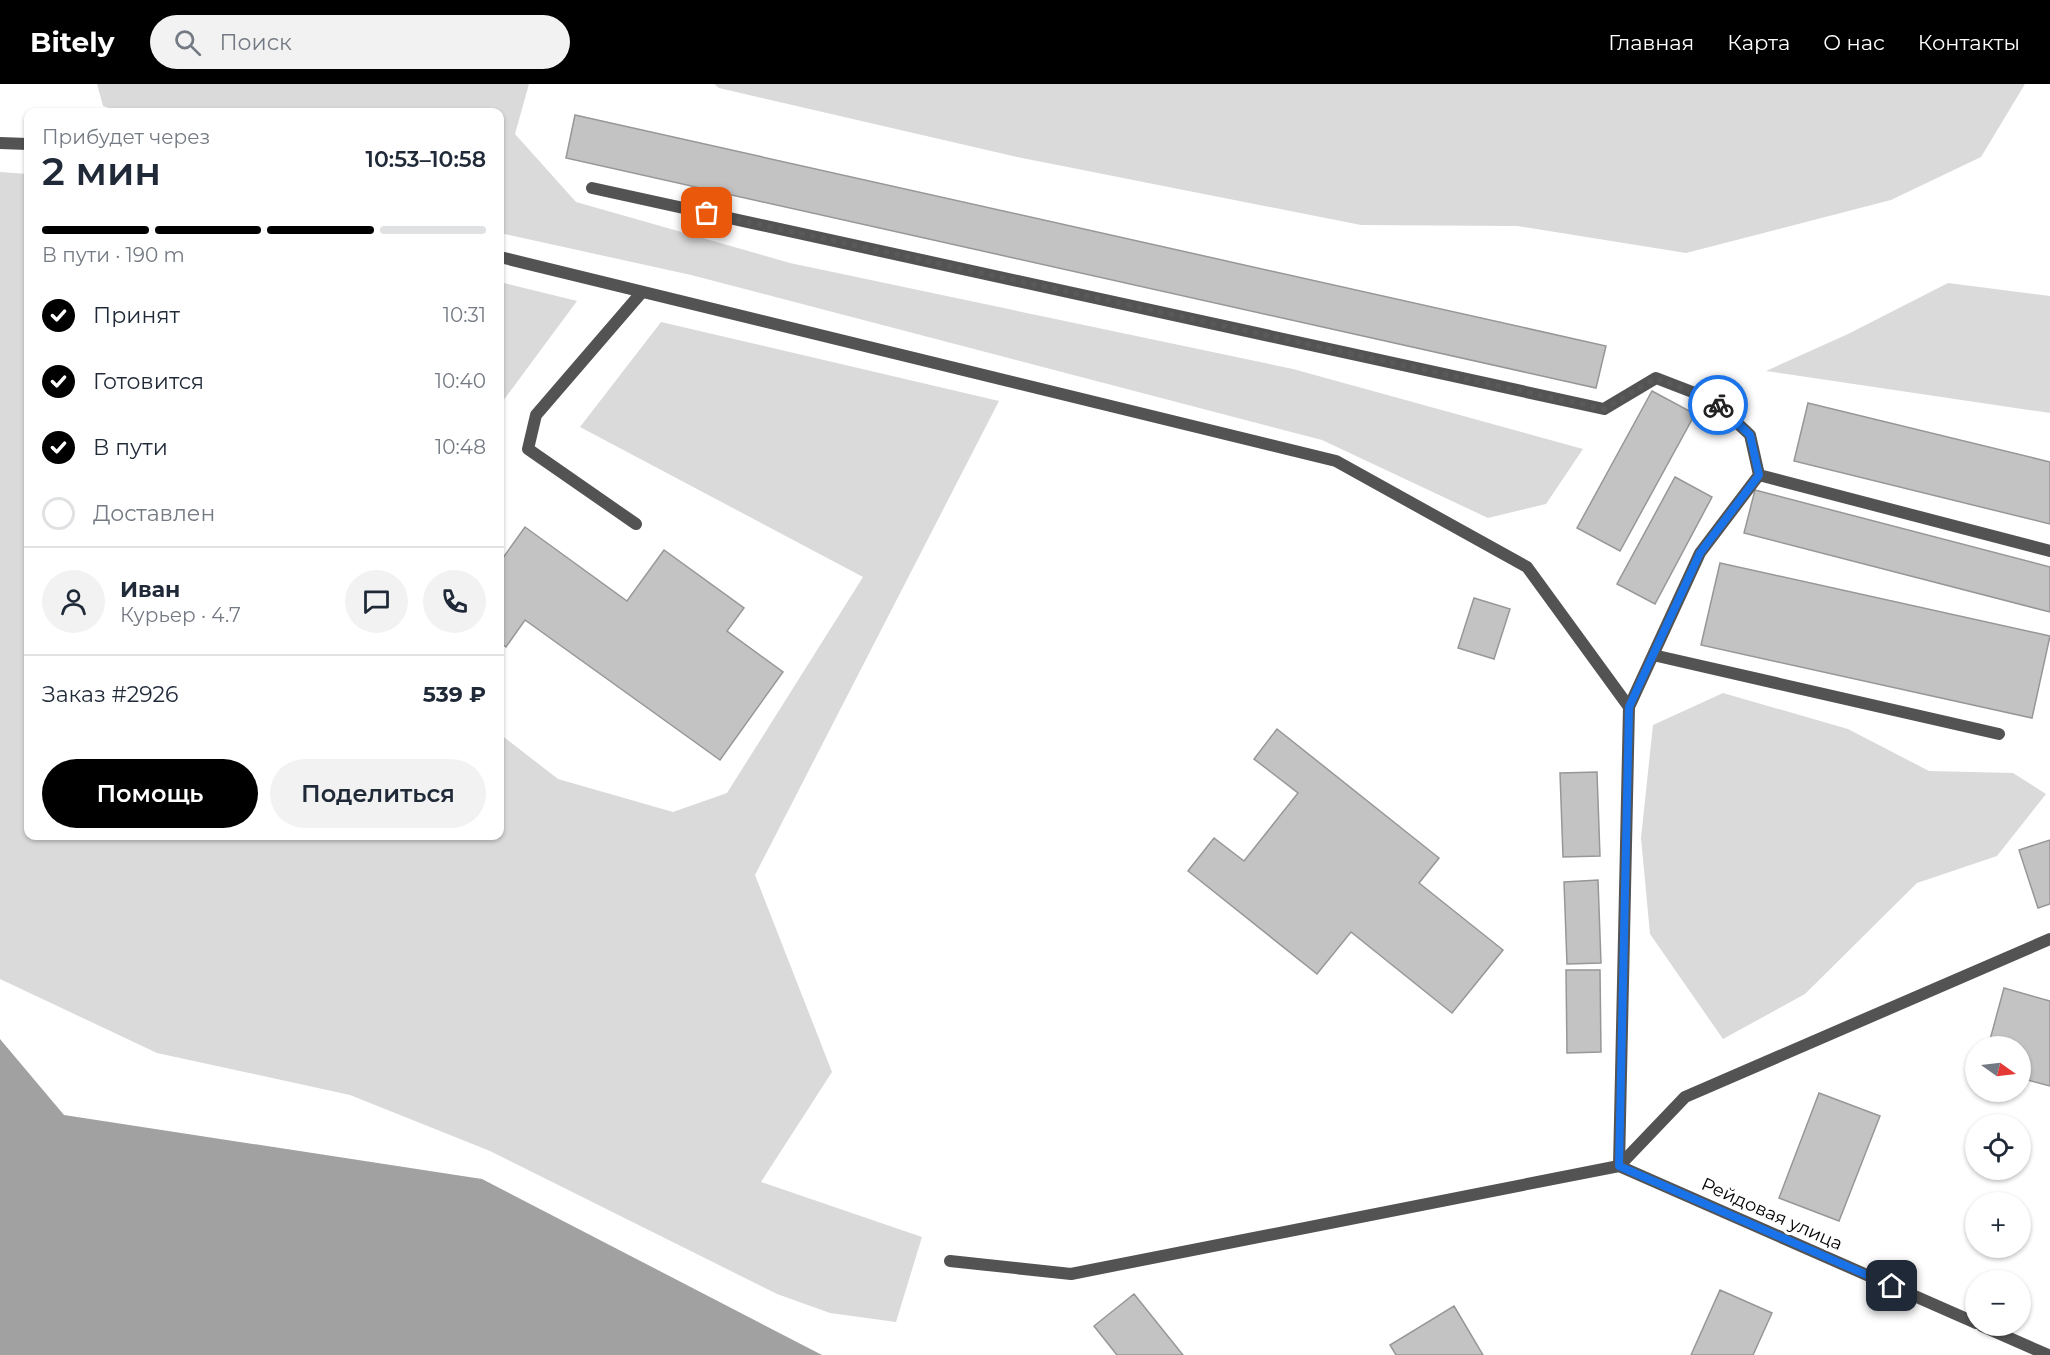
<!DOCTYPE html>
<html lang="ru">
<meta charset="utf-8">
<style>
body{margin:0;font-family:Montserrat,sans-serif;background:#f2f2f3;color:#1f2937;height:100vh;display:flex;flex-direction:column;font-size:22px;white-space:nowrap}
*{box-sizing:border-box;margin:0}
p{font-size:20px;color:#747a83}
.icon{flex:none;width:33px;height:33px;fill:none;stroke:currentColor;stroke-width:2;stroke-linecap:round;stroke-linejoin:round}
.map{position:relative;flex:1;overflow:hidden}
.sheet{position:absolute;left:24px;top:24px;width:480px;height:732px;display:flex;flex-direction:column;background:#fff;border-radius:12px;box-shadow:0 2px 4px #0004}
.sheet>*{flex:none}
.needle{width:39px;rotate:104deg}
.tools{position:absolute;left:1965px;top:952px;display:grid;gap:12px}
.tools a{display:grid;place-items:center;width:66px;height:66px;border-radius:50%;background:#fff;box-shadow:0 2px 4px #0004;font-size:30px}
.pin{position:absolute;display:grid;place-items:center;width:51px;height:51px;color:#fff;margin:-26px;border-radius:12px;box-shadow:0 3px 9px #0006}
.courier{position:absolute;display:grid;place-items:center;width:60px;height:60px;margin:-30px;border:4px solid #1a73e8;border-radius:50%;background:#fff;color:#222;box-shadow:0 2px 8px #0007}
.headline em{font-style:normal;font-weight:600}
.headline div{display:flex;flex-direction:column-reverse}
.headline{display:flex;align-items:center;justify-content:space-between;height:102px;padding:0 18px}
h1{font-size:39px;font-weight:600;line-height:45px}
.bar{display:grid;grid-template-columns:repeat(4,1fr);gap:9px 6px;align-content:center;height:72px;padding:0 18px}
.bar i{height:8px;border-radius:4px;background:#e0e1e3}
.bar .active{background:#000}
.bar p{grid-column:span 4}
.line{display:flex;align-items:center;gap:15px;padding:0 18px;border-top:2px solid #e0e1e3}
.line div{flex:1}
.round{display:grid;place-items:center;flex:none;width:63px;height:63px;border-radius:32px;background:#f2f2f3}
ol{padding:0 18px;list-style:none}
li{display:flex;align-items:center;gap:18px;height:66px}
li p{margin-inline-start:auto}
li .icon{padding:6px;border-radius:50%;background:#000;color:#fff;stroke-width:4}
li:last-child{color:#747a83}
li i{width:33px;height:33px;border:3px solid #e0e1e3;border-radius:50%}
.button{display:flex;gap:12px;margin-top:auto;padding:12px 18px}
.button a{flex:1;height:69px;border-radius:36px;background:#000;color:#fff;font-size:24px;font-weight:600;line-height:69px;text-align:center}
.button a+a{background:#f2f2f3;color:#1f2937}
header{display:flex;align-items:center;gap:36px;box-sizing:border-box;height:84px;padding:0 30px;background:#000;color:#fff}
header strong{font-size:28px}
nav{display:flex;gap:33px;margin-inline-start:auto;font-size:21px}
.search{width:420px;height:54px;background:#f2f2f3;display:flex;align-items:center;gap:15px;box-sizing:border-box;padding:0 21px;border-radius:33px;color:#747a83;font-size:22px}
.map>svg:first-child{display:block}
.green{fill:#dadada}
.water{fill:#a1a1a1}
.building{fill:#c3c3c3;stroke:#979797;stroke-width:1.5}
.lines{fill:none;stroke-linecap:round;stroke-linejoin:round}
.lane{stroke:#535353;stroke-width:12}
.street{stroke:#535353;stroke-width:12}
.done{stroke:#595959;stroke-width:6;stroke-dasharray:0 10.8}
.route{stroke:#1a73e8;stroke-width:8}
.labels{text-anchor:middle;stroke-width:6;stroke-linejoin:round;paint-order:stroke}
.street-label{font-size:18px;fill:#000;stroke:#fff}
</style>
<header>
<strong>Bitely</strong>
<div class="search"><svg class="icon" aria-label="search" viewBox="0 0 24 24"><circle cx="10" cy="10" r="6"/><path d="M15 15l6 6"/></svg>Поиск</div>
<nav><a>Главная</a><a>Карта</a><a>О нас</a><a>Контакты</a></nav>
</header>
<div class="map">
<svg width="2050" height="1271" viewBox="0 0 2050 1271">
<rect width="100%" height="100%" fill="#fff"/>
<path class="green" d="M97,0H529L515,50L576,118L790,179L1293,285L1583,365L1546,420L1488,434L1322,356L691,191L500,149V28H121L103,22Z
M714,0H2025L1981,73L1891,116L1686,169L1517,142L1361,141L1017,73L719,4Z
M0,88L28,90V752H500V650L558,695L673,728L727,709L863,493L580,343L661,238L999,317L755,791L832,988L761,1098L922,1153L896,1238L830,1229L777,1210L490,1067L350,1011L157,969L0,895Z
M500,198L577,217L500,321Z
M1948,199L2050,212V329L1766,287L1848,250Z
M1723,609L1848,645L1929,687L2013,689L2046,710L1997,772L1917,799L1805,910L1723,955L1650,850L1641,754L1653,641Z"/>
<path class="water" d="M0,955L64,1031L482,1095L822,1271H0Z"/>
<path class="building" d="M575,31L1606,262L1596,304L566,74Z
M1652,307L1695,330L1620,467L1577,444Z
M1808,319L2050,378V440L1794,377Z
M1675,393L1712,413L1655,520L1617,500Z
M1755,406L2050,483V528L1744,449Z
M525,443L627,517L664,466L744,524L727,547L783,588L720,676L525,536L506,563L500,558V478Z
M1720,479L2050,552L2032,634L1701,561Z
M1474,514L1510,525L1494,575L1458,564Z
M1277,645L1439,774L1419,799L1503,866L1452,929L1351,848L1317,890L1188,787L1214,754L1244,777L1298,709L1254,675Z
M1597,688L1600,772L1563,773L1560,689Z
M2050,756V820L2038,824L2019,766Z
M1598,796L1601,879L1567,880L1564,798Z
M1566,886H1600L1601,968L1567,969Z
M2004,904L2050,917V1002L2020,994V963H1988Z
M1819,1009L1880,1032L1839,1137L1779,1114Z
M1720,1206L1772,1229L1753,1271H1691Z
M1134,1210L1183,1271H1117L1094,1242Z
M1454,1222L1483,1271H1396L1390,1261Z"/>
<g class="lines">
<path class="lane" d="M592,104L1604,325L1656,294L1713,316L1750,351L1759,391
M636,440L528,365L536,331L642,208
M1653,571L1999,650
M1629,623L1700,469L1759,391L2050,467
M950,1177L1071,1190L1619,1082L1685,1013L2050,855"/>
<path class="street" d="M0,59L28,60
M500,173L1336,377L1527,483L1629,623L1619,1082L1976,1239
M1982,1242L2048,1271"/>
</g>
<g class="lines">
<path class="done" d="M707,129L1604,325L1656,294L1713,316L1718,321"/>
<path class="route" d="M1718,321L1750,351L1759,391L1700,469L1629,623L1619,1082L1892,1202"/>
</g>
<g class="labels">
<g class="street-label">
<text transform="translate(1772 1130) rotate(24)" y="6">Рейдовая улица</text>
</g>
</g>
</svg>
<div class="tools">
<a><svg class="needle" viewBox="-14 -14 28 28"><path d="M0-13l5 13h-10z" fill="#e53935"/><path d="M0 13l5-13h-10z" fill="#747a83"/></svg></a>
<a><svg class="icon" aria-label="locate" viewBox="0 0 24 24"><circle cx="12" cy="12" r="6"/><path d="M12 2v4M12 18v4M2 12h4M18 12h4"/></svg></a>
<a>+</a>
<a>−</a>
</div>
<div class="pin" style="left:707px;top:129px;background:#ea580c"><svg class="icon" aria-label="bag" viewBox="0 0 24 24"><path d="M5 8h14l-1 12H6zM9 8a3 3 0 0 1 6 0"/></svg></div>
<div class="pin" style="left:1892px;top:1202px;background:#1f2937"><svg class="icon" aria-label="home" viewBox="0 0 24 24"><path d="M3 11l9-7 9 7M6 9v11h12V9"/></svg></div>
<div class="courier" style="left:1718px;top:321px"><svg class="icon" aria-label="bike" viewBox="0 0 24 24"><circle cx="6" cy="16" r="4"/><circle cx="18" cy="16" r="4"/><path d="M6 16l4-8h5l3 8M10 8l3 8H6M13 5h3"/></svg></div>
<section class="sheet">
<div class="headline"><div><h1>2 мин</h1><p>Прибудет через</p></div><em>10:53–10:58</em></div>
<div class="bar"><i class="active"></i><i class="active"></i><i class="active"></i><i></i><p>В пути · 190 m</p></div>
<ol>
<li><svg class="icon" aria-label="check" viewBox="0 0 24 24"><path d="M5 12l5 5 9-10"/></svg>Принят<p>10:31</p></li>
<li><svg class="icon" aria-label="check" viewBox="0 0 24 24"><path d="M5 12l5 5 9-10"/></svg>Готовится<p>10:40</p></li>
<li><svg class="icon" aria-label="check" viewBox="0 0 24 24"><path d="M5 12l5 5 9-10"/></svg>В пути<p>10:48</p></li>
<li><i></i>Доставлен</li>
</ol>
<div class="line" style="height:108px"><a class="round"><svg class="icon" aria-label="person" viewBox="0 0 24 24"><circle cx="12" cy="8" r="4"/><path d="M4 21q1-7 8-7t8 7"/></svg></a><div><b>Иван</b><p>Курьер · 4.7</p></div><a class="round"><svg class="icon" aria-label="chat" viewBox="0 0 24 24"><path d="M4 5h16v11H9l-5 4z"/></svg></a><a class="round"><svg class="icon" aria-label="phone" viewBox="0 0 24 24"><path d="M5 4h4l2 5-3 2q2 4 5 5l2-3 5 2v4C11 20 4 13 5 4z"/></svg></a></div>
<div class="line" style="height:78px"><div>Заказ #2926</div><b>539 ₽</b></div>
<div class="button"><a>Помощь</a><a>Поделиться</a></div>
</section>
</div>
